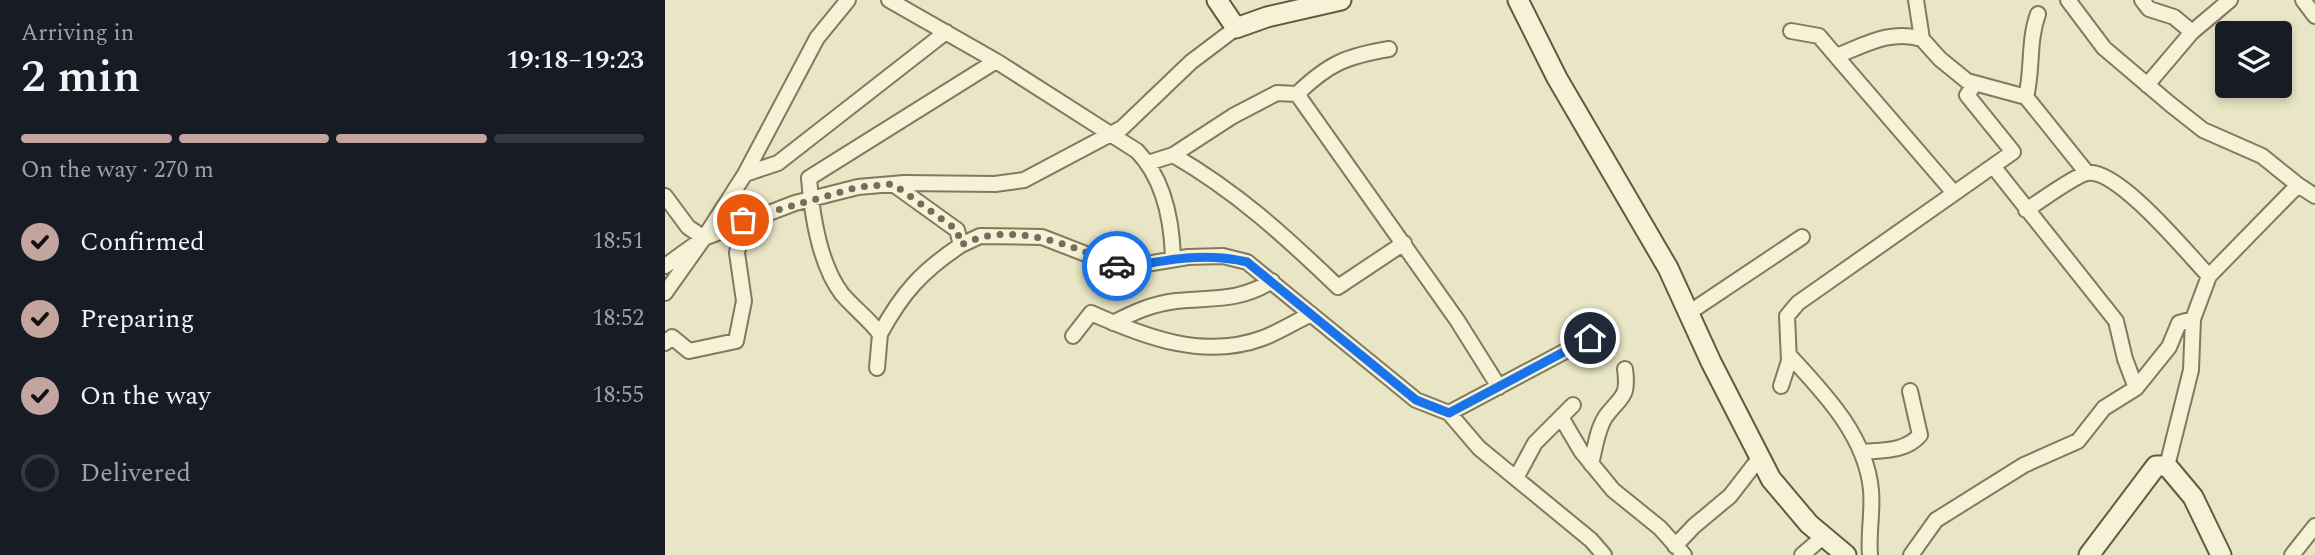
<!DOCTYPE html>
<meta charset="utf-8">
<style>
body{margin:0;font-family:Spectral,serif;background:#242831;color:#f1f3f6;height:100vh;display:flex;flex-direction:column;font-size:26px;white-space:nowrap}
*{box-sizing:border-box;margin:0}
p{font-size:23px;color:#9ea1a6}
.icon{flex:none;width:38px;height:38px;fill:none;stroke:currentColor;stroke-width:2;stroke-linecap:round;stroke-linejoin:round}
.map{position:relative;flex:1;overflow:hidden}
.details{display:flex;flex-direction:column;background:#171b24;width:665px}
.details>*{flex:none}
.controls{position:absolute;left:1550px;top:21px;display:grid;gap:14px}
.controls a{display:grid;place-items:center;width:77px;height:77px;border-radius:7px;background:#171b24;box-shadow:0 4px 10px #0003;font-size:35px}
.pin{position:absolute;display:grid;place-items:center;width:60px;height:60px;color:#fff;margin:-30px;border:4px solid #fff;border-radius:50%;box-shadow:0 2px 7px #0007}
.courier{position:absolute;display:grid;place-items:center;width:70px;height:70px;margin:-35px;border:5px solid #1a73e8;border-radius:50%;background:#fff;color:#222;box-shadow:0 2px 9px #0007}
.overview em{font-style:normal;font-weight:600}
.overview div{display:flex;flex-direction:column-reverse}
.overview{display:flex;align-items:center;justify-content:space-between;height:119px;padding:0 21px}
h1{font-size:46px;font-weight:600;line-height:52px}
.bar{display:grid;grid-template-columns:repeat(4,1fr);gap:10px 7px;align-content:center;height:84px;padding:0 21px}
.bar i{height:9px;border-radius:5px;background:#363941}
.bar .active{background:#c3a49e}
.bar p{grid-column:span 4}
ol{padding:0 21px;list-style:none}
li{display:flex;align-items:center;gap:21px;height:77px}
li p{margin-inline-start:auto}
li .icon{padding:7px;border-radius:50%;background:#c3a49e;color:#111;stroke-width:4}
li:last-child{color:#9ea1a6}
li i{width:38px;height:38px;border:4px solid #363941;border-radius:50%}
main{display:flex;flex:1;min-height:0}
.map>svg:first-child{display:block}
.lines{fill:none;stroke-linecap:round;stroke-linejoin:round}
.street-casing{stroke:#83795d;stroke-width:18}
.secondary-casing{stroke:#645a40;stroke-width:23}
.street{stroke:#f5f2d7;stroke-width:14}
.secondary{stroke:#f5f2d7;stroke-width:19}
.done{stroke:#736e59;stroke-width:7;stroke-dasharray:0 12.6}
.route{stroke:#1a73e8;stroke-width:9}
</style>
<main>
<section class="details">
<div class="overview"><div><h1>2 min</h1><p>Arriving in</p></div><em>19:18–19:23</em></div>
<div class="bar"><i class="active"></i><i class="active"></i><i class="active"></i><i></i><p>On the way · 270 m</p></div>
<ol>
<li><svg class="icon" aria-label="check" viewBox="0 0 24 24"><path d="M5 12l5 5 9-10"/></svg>Confirmed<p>18:51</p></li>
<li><svg class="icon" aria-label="check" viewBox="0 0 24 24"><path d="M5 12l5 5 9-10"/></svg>Preparing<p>18:52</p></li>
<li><svg class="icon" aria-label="check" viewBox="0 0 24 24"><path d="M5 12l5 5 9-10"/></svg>On the way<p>18:55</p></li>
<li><i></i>Delivered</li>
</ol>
</section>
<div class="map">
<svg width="1650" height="555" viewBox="0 0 1650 555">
<rect width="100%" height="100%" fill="#e9e6c5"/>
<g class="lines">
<g class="street-casing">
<path id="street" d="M224,0L331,61L472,151C499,179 507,221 508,259
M1251,0L1257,39L1275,59L1302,81L1361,97L1422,173
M1403,0L1439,48L1505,104L1538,130L1597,156L1633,185
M1477,0L1484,9L1509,17L1527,32L1565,0
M1638,0L1650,16
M1126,31L1154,36L1171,56C1200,45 1226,29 1257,39
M1171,56L1289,193
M1482,85L1527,32
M632,94C664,63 682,56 724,49
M1361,97C1368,69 1363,41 1373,14
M508,155L568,116L612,93L632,94L792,320L834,387
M483,163L508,155C572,192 620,236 673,287L739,243
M1328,166L1451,321L1460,359L1471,388
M80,174L113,163L281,32
M0,196L23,227L39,238
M1361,210C1374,202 1409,176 1422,173C1452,167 1523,254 1544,276
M296,245L315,236L377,237L457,268L523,257L558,256L582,262L751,400L784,413L925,338
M0,266L39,238L80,174L152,38L183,0
M0,293L39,238L130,203L193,187L239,183L330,184L359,180L457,128L526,62L571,28
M1025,312L1137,237
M448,323C469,312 487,304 511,301C548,297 573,302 607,281
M215,334C237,293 257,271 296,245L292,230L228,184
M408,336L426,313C480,337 539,360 598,338C614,332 630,322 646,314
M0,343L7,337L24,351L71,341L79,301L72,253L78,221
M1124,355C1159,393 1201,436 1206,490C1208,512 1203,534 1205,555
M212,368L215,334C204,319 189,308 177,294C154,264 147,215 144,178L331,61
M1116,386L1124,361L1122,316L1133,303L1348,152L1302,95L1310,84
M784,413L814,448L926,540L939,555
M896,417L916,451L948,490L995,528L1019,555
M1196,452C1218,450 1240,452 1255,435L1245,391
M926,464C930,449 932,429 941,416C956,396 964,398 960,369
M1502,466L1526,370L1528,319L1544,276L1633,185L1650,196
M851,478L870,443L908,405
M1010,546L1029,526L1065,496L1096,456
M1137,555L1159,536
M1246,555L1271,520L1359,465L1413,441L1439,408L1471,388L1504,347L1514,323L1528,319
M1627,555L1650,526"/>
</g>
<g class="secondary-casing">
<path id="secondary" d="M552,0L571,28L602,17L676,0
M853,0L892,78L1003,268L1046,362L1106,479L1144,524L1181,555
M1424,555L1491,466H1502L1528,497L1556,555"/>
</g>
<use href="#street" class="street"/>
<use href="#secondary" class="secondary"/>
</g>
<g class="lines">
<path class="done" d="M78,220L193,187L228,184L292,230L296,245C345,220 405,244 452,266"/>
<path class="route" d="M452,266L457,268C500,260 539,252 582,262L751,400L784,413L925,338"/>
</g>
</svg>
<div class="controls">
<a><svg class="icon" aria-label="layers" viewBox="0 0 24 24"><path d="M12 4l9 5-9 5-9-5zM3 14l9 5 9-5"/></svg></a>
</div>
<div class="pin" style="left:78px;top:220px;background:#ea580c"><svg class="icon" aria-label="bag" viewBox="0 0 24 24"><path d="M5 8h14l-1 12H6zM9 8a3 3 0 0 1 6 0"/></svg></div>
<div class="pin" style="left:925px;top:338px;background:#1f2937"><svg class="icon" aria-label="home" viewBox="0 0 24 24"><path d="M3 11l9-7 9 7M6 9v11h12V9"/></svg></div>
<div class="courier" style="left:452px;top:266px"><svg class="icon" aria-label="car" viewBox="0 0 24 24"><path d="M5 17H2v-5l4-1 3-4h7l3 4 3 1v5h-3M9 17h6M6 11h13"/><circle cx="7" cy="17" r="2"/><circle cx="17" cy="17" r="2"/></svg></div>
</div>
</main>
